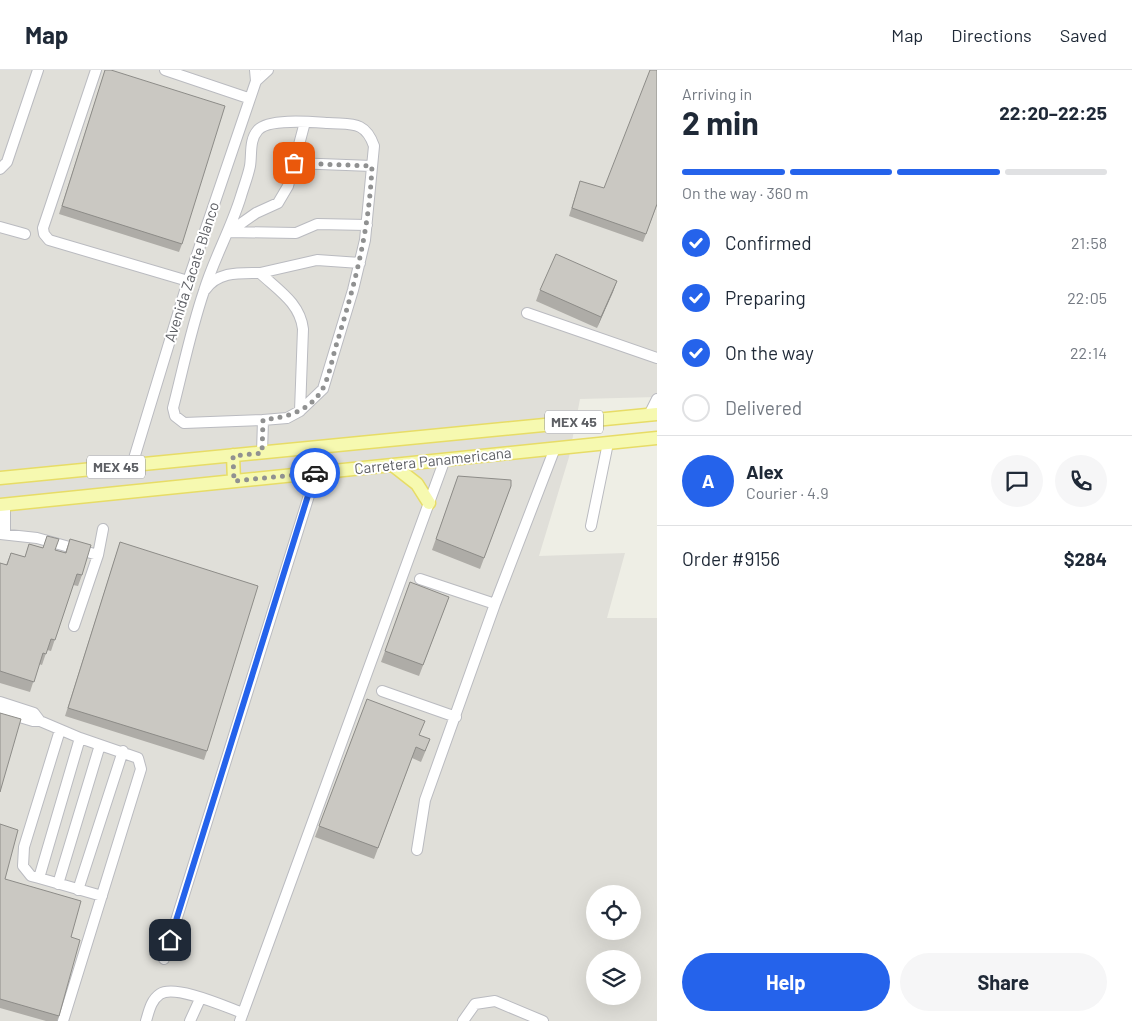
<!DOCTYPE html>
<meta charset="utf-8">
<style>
body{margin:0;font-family:Barlow,sans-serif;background:#f6f6f7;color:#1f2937;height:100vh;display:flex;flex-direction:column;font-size:19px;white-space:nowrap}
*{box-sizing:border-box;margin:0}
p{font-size:16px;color:#747a83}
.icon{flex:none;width:28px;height:28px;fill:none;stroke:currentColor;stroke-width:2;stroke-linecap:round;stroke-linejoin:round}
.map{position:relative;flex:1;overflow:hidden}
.sheet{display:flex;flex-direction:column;background:#fff;width:475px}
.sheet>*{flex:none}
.fabs{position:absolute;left:586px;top:815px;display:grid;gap:10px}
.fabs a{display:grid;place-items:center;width:55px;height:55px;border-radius:50%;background:#fff;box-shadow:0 5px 20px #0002;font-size:25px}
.pin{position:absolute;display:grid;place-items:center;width:42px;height:42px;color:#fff;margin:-21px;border-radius:10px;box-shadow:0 2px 8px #0006}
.courier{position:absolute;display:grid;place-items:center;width:50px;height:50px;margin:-25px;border:4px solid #2563eb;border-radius:50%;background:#fff;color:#222;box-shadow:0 1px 6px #0007}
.overview em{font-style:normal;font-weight:700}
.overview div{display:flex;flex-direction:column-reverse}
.overview{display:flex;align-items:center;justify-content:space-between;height:85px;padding:0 25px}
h1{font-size:32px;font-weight:700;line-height:38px}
.bar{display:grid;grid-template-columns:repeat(4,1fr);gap:8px 5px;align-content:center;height:60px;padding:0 25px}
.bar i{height:6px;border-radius:4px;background:#e0e1e3}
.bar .selected{background:#2563eb}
.bar p{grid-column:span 4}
.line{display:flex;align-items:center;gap:12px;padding:0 25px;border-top:1px solid #e0e1e3}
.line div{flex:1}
.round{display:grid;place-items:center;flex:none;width:52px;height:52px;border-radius:26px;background:#f6f6f7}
ol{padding:0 25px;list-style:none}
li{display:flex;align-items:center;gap:15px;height:55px}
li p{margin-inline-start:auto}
li .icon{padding:5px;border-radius:50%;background:#2563eb;color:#fff;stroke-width:4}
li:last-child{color:#747a83}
li i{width:28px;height:28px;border:2px solid #e0e1e3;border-radius:50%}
.primary-button{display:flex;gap:10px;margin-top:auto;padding:10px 25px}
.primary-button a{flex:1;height:58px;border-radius:30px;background:#2563eb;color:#fff;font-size:20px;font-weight:700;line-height:58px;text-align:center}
.primary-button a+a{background:#f6f6f7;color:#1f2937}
header{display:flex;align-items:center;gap:30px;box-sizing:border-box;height:70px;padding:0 25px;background:#fff;border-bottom:1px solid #e0e1e3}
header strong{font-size:24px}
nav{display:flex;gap:28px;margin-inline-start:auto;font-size:18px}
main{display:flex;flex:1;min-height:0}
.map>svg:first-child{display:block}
.industrial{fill:#e0dfd9;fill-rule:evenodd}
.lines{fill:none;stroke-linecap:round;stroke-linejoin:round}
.minor-casing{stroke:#babbc0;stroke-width:12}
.major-casing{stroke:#e7dc66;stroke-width:15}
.minor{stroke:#fff;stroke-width:10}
.major{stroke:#f6f9b0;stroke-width:12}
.wall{fill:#aeaca7}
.shaded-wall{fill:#8d8c88}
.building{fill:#cac8c2;stroke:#8d8c88}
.done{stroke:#909191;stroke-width:5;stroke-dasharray:0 9}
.route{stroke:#2563eb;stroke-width:6}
.labels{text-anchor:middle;stroke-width:4;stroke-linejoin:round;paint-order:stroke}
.shield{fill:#fff;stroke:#8e8f92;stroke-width:1}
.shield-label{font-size:14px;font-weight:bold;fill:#5d5f64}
.street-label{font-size:15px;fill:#5d5f64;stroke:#fff}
</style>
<header>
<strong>Map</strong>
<nav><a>Map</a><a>Directions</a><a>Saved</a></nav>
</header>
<main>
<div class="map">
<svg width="657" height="951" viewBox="0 0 657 951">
<rect width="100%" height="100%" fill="#eeeee5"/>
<path class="industrial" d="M0,0H657V327L580,329L569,387L539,486L625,483L607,548H657V951H0ZM595,824H632V861H595ZM595,889H632V926H595Z"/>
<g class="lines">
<g class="minor-casing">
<path id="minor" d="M96,0L43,158L44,164L49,170L188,211
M165,0L248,28
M256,11L268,0
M294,93L372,96
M0,99L7,92L38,0
M0,157L25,164
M229,162L256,143L278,133L288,116L305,52
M229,162L296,163L317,154L367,155
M260,203L317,190L360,193
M205,220C218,201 240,203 260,203C278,220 300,233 303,259L300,341
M527,243L657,288
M649,345L657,329
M262,383L263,350L287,348L300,341L323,319L353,220L365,170L374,76C365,50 351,55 328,53C312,52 269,48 258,60C249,70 252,84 250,96C248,106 244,116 241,126C231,159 214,188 204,221C191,259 183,299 173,338L175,346L184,353L263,350
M132,395L188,211L256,11L255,0
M591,456L608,373
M0,464L37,468L98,485
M5,464V435
M420,509L495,534
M74,556L98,485L103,459
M382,621L456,647
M0,632L34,643L40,651L80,668L138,688L141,699L63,951
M0,641L33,651H40
M60,660L24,777L23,796L31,806L39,808L102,826
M417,780L425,730L495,534L555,378
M39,808L80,668
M58,814L100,675
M78,820L123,681
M164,889L316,403
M146,951C149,941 151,930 160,924C175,914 226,937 243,943
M190,951L200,929
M240,951L445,389
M463,951L475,934L495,931L543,951"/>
</g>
<g class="major-casing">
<path id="major" d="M233,385L234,411
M394,396L417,414L429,433
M0,408L657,344
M0,435L657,368"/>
</g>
<use href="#minor" class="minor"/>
<use href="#major" class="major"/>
</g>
<path class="wall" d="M105,0L182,174L179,182L59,144Z
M604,118L657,135L643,172L569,146L577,120Z
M617,211L597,258L536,231L540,220Z
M458,406L511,416L480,499L432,480Z
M47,466L55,480L65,483L70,469L82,505L78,516L73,515L51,581L47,580L42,595L39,594L30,622L0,613V493L6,495L11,483L25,487L29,474L43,478Z
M120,472L207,681L204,690L65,646Z
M410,512L449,527L419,606L381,592Z
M367,629L420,665L426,680L421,692L412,688L374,789L315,767Z
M0,754L5,809L71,867L59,946L57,951H46L0,938Z"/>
<path class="shaded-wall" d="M617,211L613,222L597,258L601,247Z"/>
<path class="building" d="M105,0H111L225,36L182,174L62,136Z
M650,0H657V134L646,164L572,138L580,111L604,118Z
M556,184L617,211L601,247L540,220Z
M458,406L511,410V416L484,488L436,469Z
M47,466L59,469L55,480L66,483L70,469L91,475L82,505L77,504L55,570L51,569L46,584L43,583L34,612L0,601V493L7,495L11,483L25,487L29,474L43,478Z
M120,472L258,516L207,681L68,638Z
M410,512L449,527L423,595L385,581Z
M367,629L425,651L419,665L430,669L425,681L416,677L378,778L319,756Z
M0,643L21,649L0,722Z
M0,754L18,760L5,809L81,831L71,867L80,870L59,946L0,929Z"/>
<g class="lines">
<path class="done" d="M294,93L372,96C369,162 355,213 336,276C332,289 329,308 322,320C308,342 287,347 263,350L262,383L233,386L234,411L315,403"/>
<path class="route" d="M170,870L315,403"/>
</g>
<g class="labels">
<g class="shield">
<rect x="545" y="340.5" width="58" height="23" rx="4"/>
<rect x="87" y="385.5" width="58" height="23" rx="4"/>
</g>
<g class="shield-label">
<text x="574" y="357">MEX 45</text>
<text x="116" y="402">MEX 45</text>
</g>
<g class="street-label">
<text transform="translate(192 202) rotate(-72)" y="5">Avenida Zacate Blanco</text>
<text transform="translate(433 391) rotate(-6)" y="5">Carretera Panamericana</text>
</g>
</g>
</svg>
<div class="fabs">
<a><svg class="icon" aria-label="locate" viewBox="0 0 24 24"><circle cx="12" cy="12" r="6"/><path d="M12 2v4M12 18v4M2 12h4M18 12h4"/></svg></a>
<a><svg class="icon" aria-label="layers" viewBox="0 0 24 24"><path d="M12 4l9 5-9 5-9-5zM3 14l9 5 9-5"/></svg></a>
</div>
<div class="pin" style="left:294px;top:93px;background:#ea580c"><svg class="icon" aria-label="bag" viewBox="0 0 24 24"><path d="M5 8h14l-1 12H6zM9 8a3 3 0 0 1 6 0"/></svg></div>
<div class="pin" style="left:170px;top:870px;background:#1f2937"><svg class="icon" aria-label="home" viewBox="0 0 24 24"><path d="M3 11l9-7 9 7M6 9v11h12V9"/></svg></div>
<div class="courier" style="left:315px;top:403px"><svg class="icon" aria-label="car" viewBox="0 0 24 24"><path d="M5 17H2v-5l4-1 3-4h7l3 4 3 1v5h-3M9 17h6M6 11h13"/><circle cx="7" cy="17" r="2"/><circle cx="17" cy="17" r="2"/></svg></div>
</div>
<section class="sheet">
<div class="overview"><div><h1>2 min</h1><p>Arriving in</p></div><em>22:20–22:25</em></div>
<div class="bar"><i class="selected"></i><i class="selected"></i><i class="selected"></i><i></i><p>On the way · 360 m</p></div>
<ol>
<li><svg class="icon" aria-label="check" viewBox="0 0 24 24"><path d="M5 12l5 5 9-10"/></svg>Confirmed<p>21:58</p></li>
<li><svg class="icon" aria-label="check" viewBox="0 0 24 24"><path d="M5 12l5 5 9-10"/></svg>Preparing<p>22:05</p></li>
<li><svg class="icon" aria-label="check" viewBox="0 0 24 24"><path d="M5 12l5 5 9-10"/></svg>On the way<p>22:14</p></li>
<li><i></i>Delivered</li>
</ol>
<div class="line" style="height:90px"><b class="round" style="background:#2563eb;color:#fff">A</b><div><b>Alex</b><p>Courier · 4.9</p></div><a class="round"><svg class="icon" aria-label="chat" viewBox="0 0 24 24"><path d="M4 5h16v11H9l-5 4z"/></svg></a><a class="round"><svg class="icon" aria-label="phone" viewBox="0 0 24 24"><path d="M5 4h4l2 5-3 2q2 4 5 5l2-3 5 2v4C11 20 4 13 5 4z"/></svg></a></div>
<div class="line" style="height:65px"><div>Order #9156</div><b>$284</b></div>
<div class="primary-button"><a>Help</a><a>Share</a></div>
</section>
</main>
